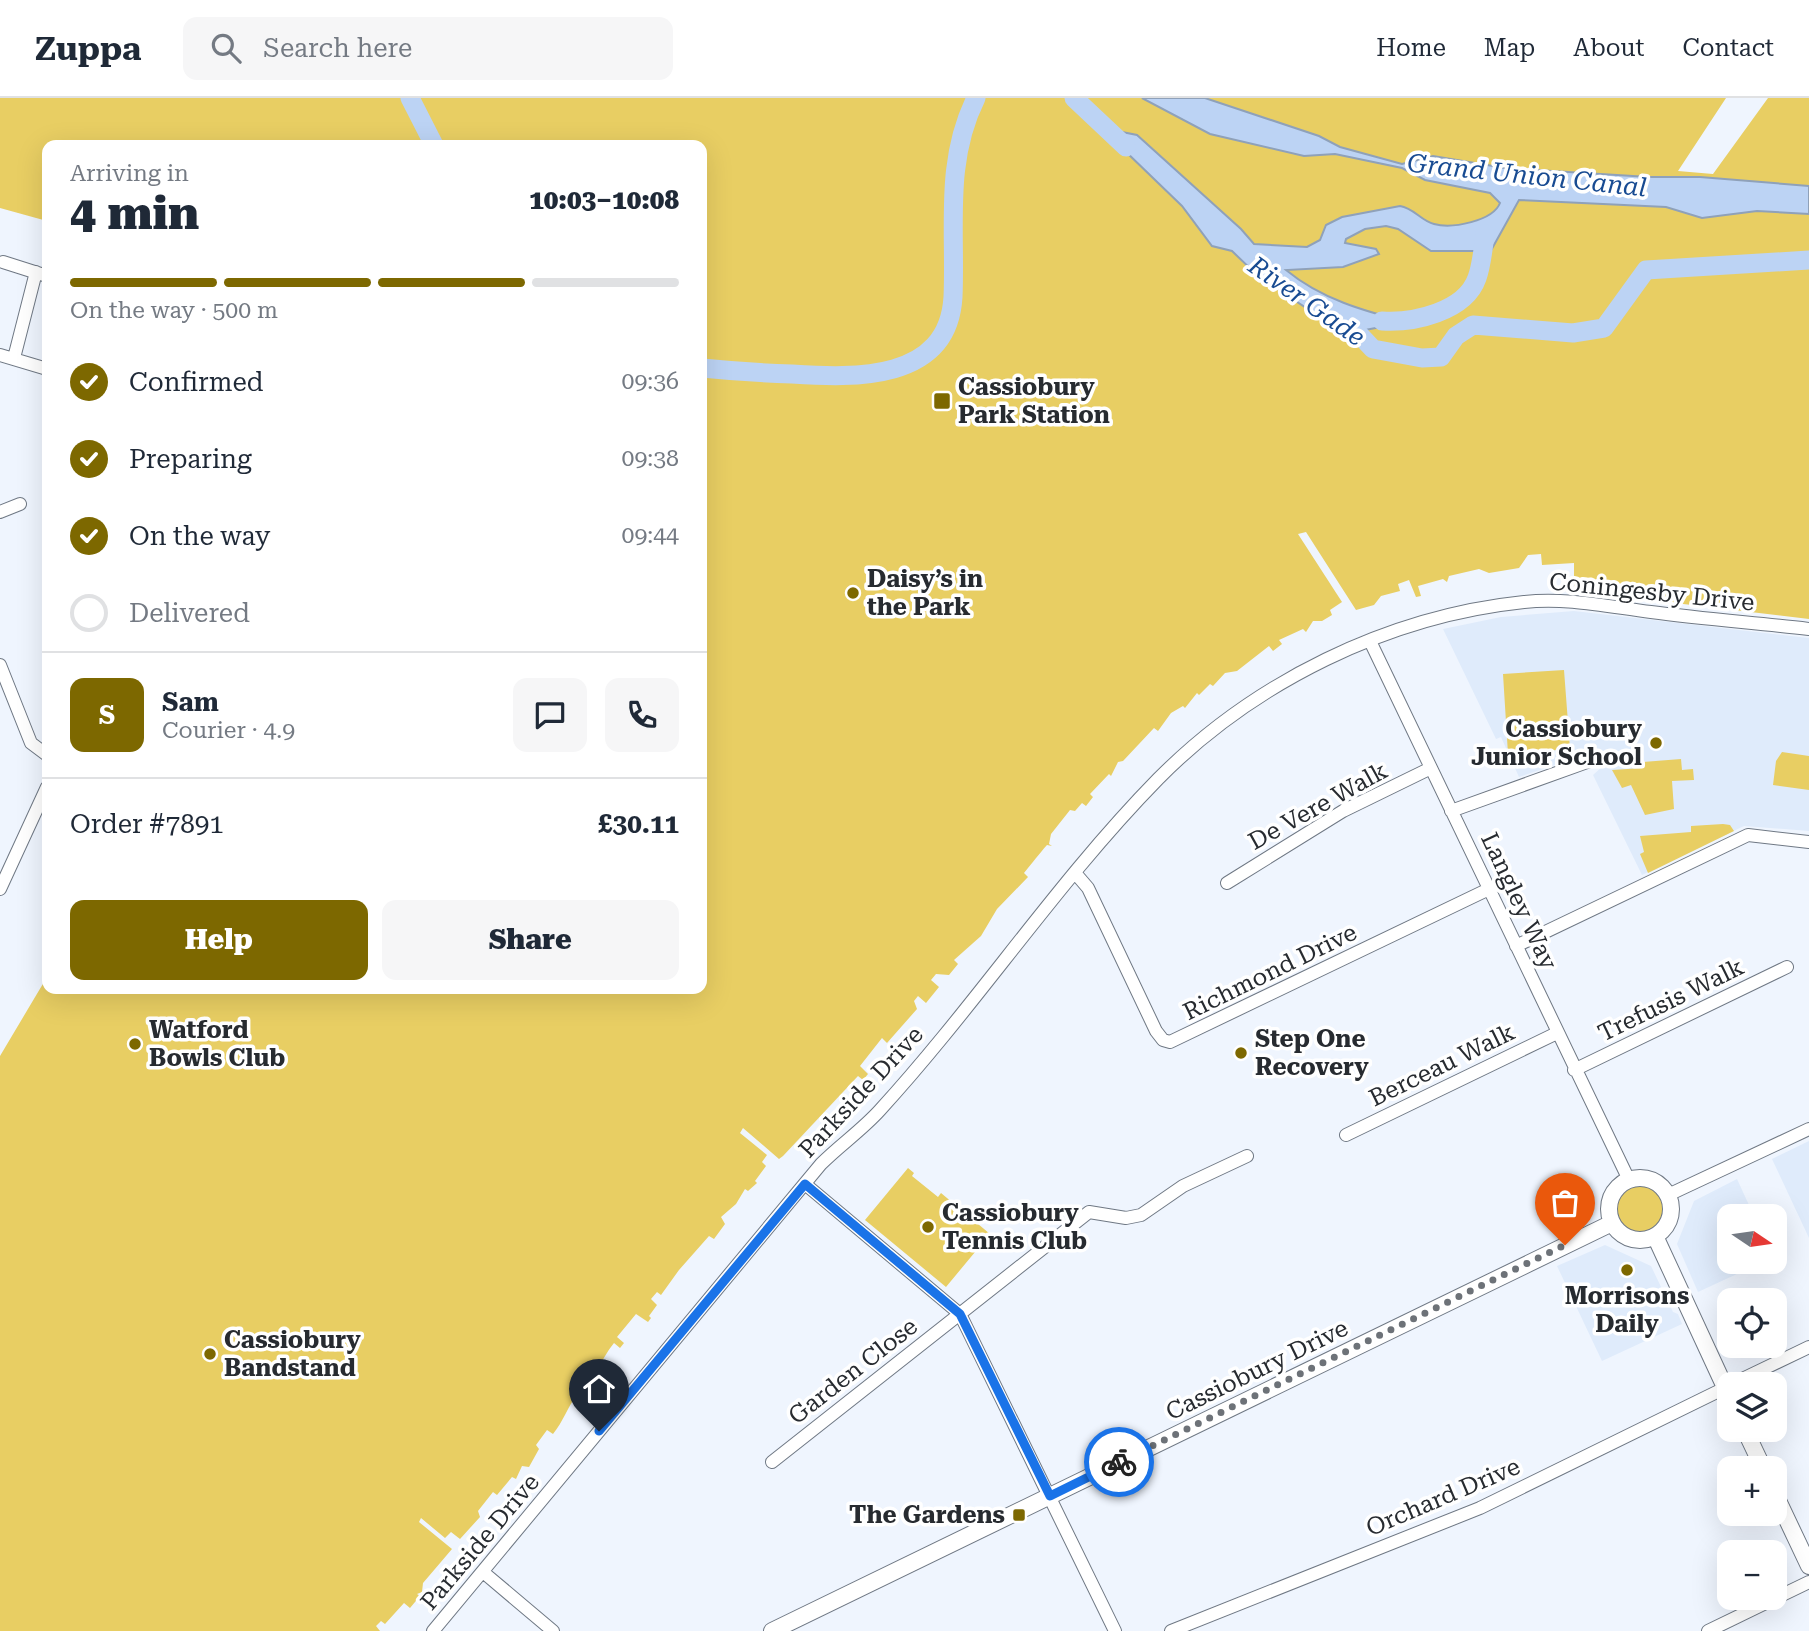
<!DOCTYPE html>
<meta charset="utf-8">
<style>
body{margin:0;font-family:"Roboto Serif",serif;background:#f6f6f7;color:#1f2937;height:100vh;display:flex;flex-direction:column;font-size:26px;white-space:nowrap}
*{box-sizing:border-box;margin:0}
p{font-size:23px;color:#747a83}
.icon{flex:none;width:38px;height:38px;fill:none;stroke:currentColor;stroke-width:2;stroke-linecap:round;stroke-linejoin:round}
.map{position:relative;flex:1;overflow:hidden}
.sheet{position:absolute;left:42px;top:42px;width:665px;height:854px;display:flex;flex-direction:column;background:#fff;border-radius:14px;box-shadow:0 7px 28px #0002}
.sheet>*{flex:none}
.needle{width:46px;rotate:103deg}
.fabs{position:absolute;left:1717px;top:1106px;display:grid;gap:14px}
.fabs a{display:grid;place-items:center;width:70px;height:70px;border-radius:14px;background:#fff;box-shadow:0 7px 28px #0002;font-size:35px}
.pin{position:absolute;display:grid;place-items:center;width:60px;height:60px;color:#fff;margin:-72px -30px;border-radius:50% 50% 50% 0;rotate:-45deg;box-shadow:0 0 7px #0007}
.pin .icon{rotate:45deg}
.courier{position:absolute;display:grid;place-items:center;width:70px;height:70px;margin:-35px;border:5px solid #1a73e8;border-radius:50%;background:#fff;color:#222;box-shadow:0 2px 9px #0007}
.head em{font-style:normal;font-weight:800}
.head div{display:flex;flex-direction:column-reverse}
.head{display:flex;align-items:center;justify-content:space-between;height:119px;padding:0 28px}
h1{font-size:46px;font-weight:800;line-height:52px}
.bar{display:grid;grid-template-columns:repeat(4,1fr);gap:10px 7px;align-content:center;height:84px;padding:0 28px}
.bar i{height:9px;border-radius:5px;background:#e0e1e3}
.bar .active{background:#7d6800}
.bar p{grid-column:span 4}
.line{display:flex;align-items:center;gap:18px;padding:0 28px;border-top:2px solid #e0e1e3}
.line div{flex:1}
.round{display:grid;place-items:center;flex:none;width:74px;height:74px;border-radius:14px;background:#f6f6f7}
ol{padding:0 28px;list-style:none}
li{display:flex;align-items:center;gap:21px;height:77px}
li p{margin-inline-start:auto}
li .icon{padding:7px;border-radius:50%;background:#7d6800;color:#fff;stroke-width:4}
li:last-child{color:#747a83}
li i{width:38px;height:38px;border:4px solid #e0e1e3;border-radius:50%}
.cta{display:flex;gap:14px;margin-top:auto;padding:14px 28px}
.cta a{flex:1;height:80px;border-radius:14px;background:#7d6800;color:#fff;font-size:28px;font-weight:800;line-height:80px;text-align:center}
.cta a+a{background:#f6f6f7;color:#1f2937}
header{display:flex;align-items:center;gap:42px;box-sizing:border-box;height:98px;padding:0 35px;background:#fff;border-bottom:2px solid #e0e1e3}
header strong{font-size:33px}
nav{display:flex;gap:38px;margin-inline-start:auto;font-size:24px}
.search{width:490px;height:63px;background:#f6f6f7;display:flex;align-items:center;gap:18px;box-sizing:border-box;padding:0 24px;border-radius:14px;color:#747a83;font-size:26px}
.map>svg:first-child{display:block}
.built{fill:#dfebfb}
.green{fill:#e8ce63}
.water{fill:#bcd3f4;stroke:#8fa1b9;stroke-width:2}
.lines{fill:none;stroke-linecap:round;stroke-linejoin:round}
.river{stroke:#bcd3f4;stroke-width:19}
.minor-casing{stroke:#6f7884;stroke-width:14}
.tertiary-casing{stroke:#6f7884;stroke-width:18}
.minor{stroke:#fff;stroke-width:12}
.tertiary{stroke:#fff;stroke-width:16}
.done{stroke:#6d7278;stroke-width:7;stroke-dasharray:0 12.6}
.route{stroke:#1a73e8;stroke-width:9}
.poi-dot{fill:#7d6800;stroke:#fff;stroke-width:2.5}
.labels{text-anchor:middle;stroke-width:7;stroke-linejoin:round;paint-order:stroke}
.poi-label{font-size:24px;font-weight:bold;fill:#272b30;stroke:#fff;text-anchor:start}
.street-label{font-size:24px;fill:#272b30;stroke:#fff}
.water-label{font-size:26px;font-style:italic;fill:#184b92;stroke:#fff}
</style>
<header>
<strong>Zuppa</strong>
<div class="search"><svg class="icon" aria-label="search" viewBox="0 0 24 24"><circle cx="10" cy="10" r="6"/><path d="M15 15l6 6"/></svg>Search here</div>
<nav><a>Home</a><a>Map</a><a>About</a><a>Contact</a></nav>
</header>
<div class="map">
<svg width="1809" height="1533" viewBox="0 0 1809 1533">
<rect width="100%" height="100%" fill="#eff5fe"/>
<path class="built" d="M1574,513L1809,540V733L1744,728L1642,777L1593,677L1603,668L1599,654L1586,650L1576,660L1519,679L1501,639L1496,641L1443,531L1501,519Z
M1809,1043V1140L1772,1061Z
M1737,1081L1754,1118H1729V1164H1763L1698,1194L1677,1146L1694,1103Z
M1605,1147L1651,1168L1673,1214L1678,1216L1682,1226L1602,1263L1557,1168Z"/>
<path class="green" d="M0,0H1726L1678,73L1713,76L1768,0H1809V521L1574,493V465L1542,467L1541,456L1528,457L1519,470L1489,475L1479,471L1449,478L1447,484L1443,481L1418,488L1421,498L1416,499L1409,482L1398,486L1400,493L1381,498L1374,507L1356,512L1306,434L1298,436L1342,504L1330,512L1332,517L1322,523H1313L1306,534L1303,531L1279,542L1282,546L1273,553L1269,548L1237,573L1225,575L1213,588L1210,586L1199,597L1197,595L1185,610L1183,608L1171,615L1158,633L1154,630L1123,663L1118,664L1111,678L1109,676L1090,696L1093,699L1086,708L1082,705L1075,713L1070,712L1051,736L1049,746L1052,748L1047,747C1039,756 1033,764 1024,775L1028,779L997,811L981,838L954,862L958,866L949,877L936,876L931,882L939,889L926,905L918,898L914,903L917,911L887,945L882,940L860,968L868,976L863,982L858,978L783,1058L779,1061L743,1030L740,1035L767,1057L762,1064L766,1068L755,1083L757,1085L748,1093L745,1091L736,1106L721,1119L725,1126L714,1141L709,1138L679,1172L661,1197L657,1194L651,1201L657,1207L649,1218L651,1220L648,1224L636,1216L617,1239L624,1245L620,1250L614,1245C600,1262 594,1283 580,1300L577,1297C568,1308 563,1324 553,1336L547,1332L536,1347L539,1351L529,1369L522,1368L516,1381L512,1379L497,1397L493,1394L478,1413L480,1419L460,1441L451,1434L445,1440L421,1420L419,1424L452,1451L423,1485L422,1494L417,1496L420,1498L410,1510L404,1505L385,1526L381,1523L376,1528L380,1533H0V958L47,879V891H702V47H47V123L0,110Z
M1564,572L1570,651L1508,656L1503,576Z
M1782,654L1809,658V692L1773,687L1776,663Z
M1681,661L1682,672L1693,671L1694,682L1672,683L1674,711L1645,717L1631,687L1622,690L1612,672L1643,670V664Z
M1723,726L1730,727L1734,733L1648,775L1640,756L1644,754L1640,738L1691,734V728Z
M908,1070L914,1075L912,1078L938,1099L941,1095L990,1136L946,1189L865,1122Z
M1617 1111a24 24 0 1 1 48 0a24 24 0 1 1-48 0Z"/>
<path class="water" d="M1142,0H1205L1319,38L1340,49L1402,66L1433,58L1505,70L1649,79H1700L1809,88V116L1757,113L1702,120L1666,109L1519,102L1489,156L1481,162L1474,153H1431L1398,131L1386,128L1365,131L1346,141L1345,145L1376,151L1379,156L1343,169L1286,172C1321,201 1364,213 1407,224L1365,232L1373,251L1353,241L1258,178L1232,153L1212,148L1182,108L1123,51L1107,31L1137,37L1241,131L1254,146L1307,149L1320,142L1326,127L1342,119L1400,108C1414,110 1421,123 1434,126C1452,131 1493,123 1500,105L1490,95L1425,82L1402,70L1335,56L1304,58L1210,36Z"/>
<g class="lines">
<path class="river" d="M410,0L434,47
M1074,0L1126,49
M1382,223C1413,225 1465,214 1477,180C1482,166 1483,151 1485,136
M1356,233L1373,251L1422,260L1441,259L1456,238L1473,227L1573,235L1604,230L1646,172L1809,162
M702,270C732,273 762,275 792,276C854,280 948,284 953,199C956,131 944,64 976,0"/>
<g class="minor-casing">
<path id="minor" d="M3,164L47,178
M0,257L47,271
M14,260L36,174
M0,414L20,406
M1370,543L1629,1082
M0,567L31,645L47,657
M1451,713L1590,663
M1076,776L1088,790L1156,933L1163,942L1170,944L1489,791
M1227,785L1343,713L1431,670
M0,791L47,689
M1516,848L1748,737L1809,744
M1574,972L1787,869
M1346,1037L1557,935
M805,1086L960,1216L1115,1533
M1668,1097L1809,1031
M1732,1286L1809,1249
M772,1364L1089,1114L1126,1120L1141,1117L1183,1088L1247,1058
M483,1474L553,1533
M433,1533L821,1066C840,1047 862,1032 880,1012C977,906 1057,784 1158,681C1254,584 1388,518 1524,504C1566,499 1610,509 1651,514C1704,521 1757,525 1809,531
M1171,1533L1480,1410L1729,1288
M1708,1533L1809,1484"/>
</g>
<g class="tertiary-casing">
<path id="tertiary" d="M1609 1111a31 31 0 1 1 62 0a31 31 0 1 1-62 0Z
M1655,1138L1729,1298
M1745,1332L1763,1370
M1774,1394L1809,1468
M772,1533L1612,1125"/>
</g>
<use href="#minor" class="minor"/>
<use href="#tertiary" class="tertiary"/>
</g>
<g class="lines">
<path class="done" d="M1119,1364L1565,1147"/>
<path class="route" d="M599,1333L805,1086L960,1216L1050,1398L1119,1364"/>
</g>
<g class="poi-dot">
<rect x="933" y="294" width="18" height="18" rx="3.5"/>
<circle cx="853" cy="495" r="7"/>
<circle cx="1656" cy="645" r="7"/>
<circle cx="135" cy="946" r="7"/>
<circle cx="1241" cy="955" r="7"/>
<circle cx="928" cy="1129" r="7"/>
<circle cx="1627" cy="1172" r="7"/>
<circle cx="210" cy="1256" r="7"/>
<rect x="1012" y="1410" width="14" height="14" rx="3.5"/>
</g>
<g class="labels">
<g class="poi-label">
<text x="958" y="297">Cassiobury<tspan x="958" dy="28">Park Station</tspan></text>
<text x="867" y="489">Daisy’s in<tspan x="867" dy="28">the Park</tspan></text>
<text x="1642" y="639" text-anchor="end">Cassiobury<tspan x="1642" dy="28">Junior School</tspan></text>
<text x="149" y="940">Watford<tspan x="149" dy="28">Bowls Club</tspan></text>
<text x="1255" y="949">Step One<tspan x="1255" dy="28">Recovery</tspan></text>
<text x="942" y="1123">Cassiobury<tspan x="942" dy="28">Tennis Club</tspan></text>
<text x="1627" y="1206" text-anchor="middle">Morrisons<tspan x="1627" dy="28">Daily</tspan></text>
<text x="224" y="1250">Cassiobury<tspan x="224" dy="28">Bandstand</tspan></text>
<text x="1005" y="1425" text-anchor="end">The Gardens</text>
</g>
<g class="street-label">
<text transform="translate(1652 494) rotate(6)" y="8">Coningesby Drive</text>
<text transform="translate(1318 708) rotate(-29)" y="8">De Vere Walk</text>
<text transform="translate(1519 803) rotate(65)" y="8">Langley Way</text>
<text transform="translate(1270 874) rotate(-26)" y="8">Richmond Drive</text>
<text transform="translate(1671 902) rotate(-26)" y="8">Trefusis Walk</text>
<text transform="translate(1442 967) rotate(-26)" y="8">Berceau Walk</text>
<text transform="translate(861 994) rotate(-47)" y="8">Parkside Drive</text>
<text transform="translate(1257 1272) rotate(-26)" y="8">Cassiobury Drive</text>
<text transform="translate(853 1273) rotate(-38)" y="8">Garden Close</text>
<text transform="translate(1443 1399) rotate(-23)" y="8">Orchard Drive</text>
<text transform="translate(480 1444) rotate(-50)" y="8">Parkside Drive</text>
</g>
<g class="water-label">
<text transform="translate(1527 77) rotate(6)" y="9">Grand Union Canal</text>
<text transform="translate(1307 203) rotate(35)" y="9">River Gade</text>
</g>
</g>
</svg>
<div class="fabs">
<a><svg class="needle" viewBox="-14 -14 28 28"><path d="M0-13l5 13h-10z" fill="#e53935"/><path d="M0 13l5-13h-10z" fill="#747a83"/></svg></a>
<a><svg class="icon" aria-label="locate" viewBox="0 0 24 24"><circle cx="12" cy="12" r="6"/><path d="M12 2v4M12 18v4M2 12h4M18 12h4"/></svg></a>
<a><svg class="icon" aria-label="layers" viewBox="0 0 24 24"><path d="M12 4l9 5-9 5-9-5zM3 14l9 5 9-5"/></svg></a>
<a>+</a>
<a>−</a>
</div>
<div class="pin" style="left:1565px;top:1147px;background:#ea580c"><svg class="icon" aria-label="bag" viewBox="0 0 24 24"><path d="M5 8h14l-1 12H6zM9 8a3 3 0 0 1 6 0"/></svg></div>
<div class="pin" style="left:599px;top:1333px;background:#1f2937"><svg class="icon" aria-label="home" viewBox="0 0 24 24"><path d="M3 11l9-7 9 7M6 9v11h12V9"/></svg></div>
<div class="courier" style="left:1119px;top:1364px"><svg class="icon" aria-label="bike" viewBox="0 0 24 24"><circle cx="6" cy="16" r="4"/><circle cx="18" cy="16" r="4"/><path d="M6 16l4-8h5l3 8M10 8l3 8H6M13 5h3"/></svg></div>
<section class="sheet">
<div class="head"><div><h1>4 min</h1><p>Arriving in</p></div><em>10:03–10:08</em></div>
<div class="bar"><i class="active"></i><i class="active"></i><i class="active"></i><i></i><p>On the way · 500 m</p></div>
<ol>
<li><svg class="icon" aria-label="check" viewBox="0 0 24 24"><path d="M5 12l5 5 9-10"/></svg>Confirmed<p>09:36</p></li>
<li><svg class="icon" aria-label="check" viewBox="0 0 24 24"><path d="M5 12l5 5 9-10"/></svg>Preparing<p>09:38</p></li>
<li><svg class="icon" aria-label="check" viewBox="0 0 24 24"><path d="M5 12l5 5 9-10"/></svg>On the way<p>09:44</p></li>
<li><i></i>Delivered</li>
</ol>
<div class="line" style="height:126px"><b class="round" style="background:#7d6800;color:#fff">S</b><div><b>Sam</b><p>Courier · 4.9</p></div><a class="round"><svg class="icon" aria-label="chat" viewBox="0 0 24 24"><path d="M4 5h16v11H9l-5 4z"/></svg></a><a class="round"><svg class="icon" aria-label="phone" viewBox="0 0 24 24"><path d="M5 4h4l2 5-3 2q2 4 5 5l2-3 5 2v4C11 20 4 13 5 4z"/></svg></a></div>
<div class="line" style="height:91px"><div>Order #7891</div><b>£30.11</b></div>
<div class="cta"><a>Help</a><a>Share</a></div>
</section>
</div>
